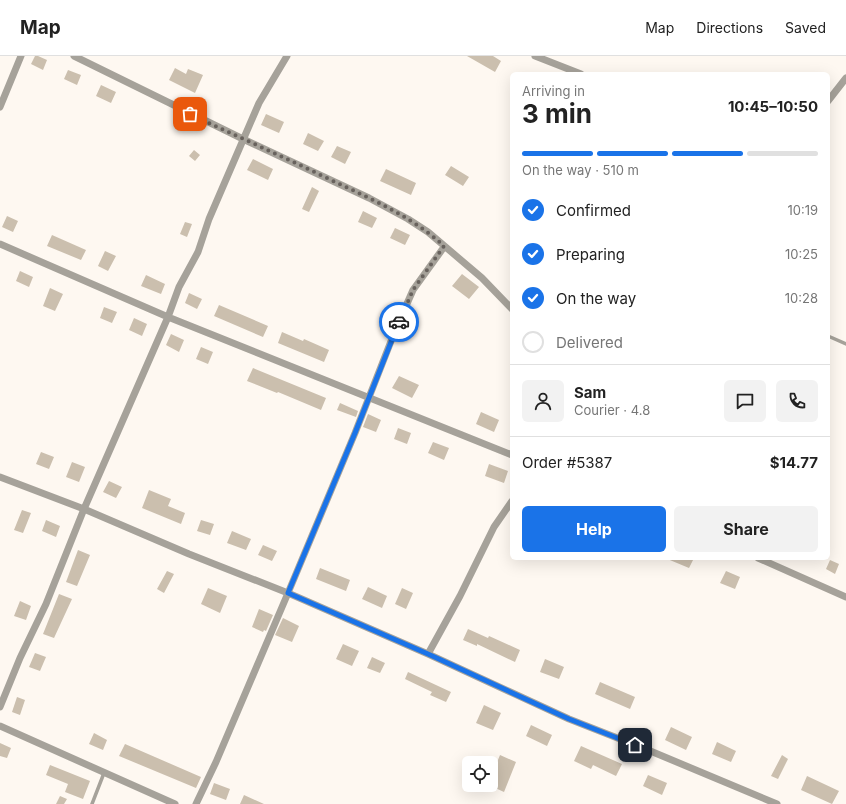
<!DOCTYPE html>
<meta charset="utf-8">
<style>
body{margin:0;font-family:Inter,sans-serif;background:#f2f2f2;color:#222;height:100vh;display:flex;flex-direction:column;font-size:15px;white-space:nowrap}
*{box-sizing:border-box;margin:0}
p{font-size:13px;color:#767676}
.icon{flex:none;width:22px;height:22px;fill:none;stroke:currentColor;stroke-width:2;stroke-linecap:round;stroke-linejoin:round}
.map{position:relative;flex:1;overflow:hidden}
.sheet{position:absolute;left:510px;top:16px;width:320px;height:488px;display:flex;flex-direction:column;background:#fff;border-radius:6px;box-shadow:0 4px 16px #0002}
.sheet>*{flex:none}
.buttons{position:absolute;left:462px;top:700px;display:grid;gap:8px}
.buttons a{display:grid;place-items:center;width:36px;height:36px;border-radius:6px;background:#fff;box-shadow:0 4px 16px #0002;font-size:20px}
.pin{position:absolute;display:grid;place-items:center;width:34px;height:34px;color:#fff;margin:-17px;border-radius:8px;box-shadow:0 2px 6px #0006}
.courier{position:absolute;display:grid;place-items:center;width:40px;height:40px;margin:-20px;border:3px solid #1a73e8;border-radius:50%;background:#fff;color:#222;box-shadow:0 1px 5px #0007}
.overview em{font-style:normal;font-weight:700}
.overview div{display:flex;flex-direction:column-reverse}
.overview{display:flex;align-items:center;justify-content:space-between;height:68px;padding:0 12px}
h1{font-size:26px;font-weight:700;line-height:30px}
.bar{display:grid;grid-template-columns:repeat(4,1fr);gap:6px 4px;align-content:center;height:48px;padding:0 12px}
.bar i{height:5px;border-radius:3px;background:#e0e0e0}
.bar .current{background:#1a73e8}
.bar p{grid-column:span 4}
.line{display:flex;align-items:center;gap:10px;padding:0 12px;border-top:1px solid #e0e0e0}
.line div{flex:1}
.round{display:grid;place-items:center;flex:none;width:42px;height:42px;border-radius:6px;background:#f2f2f2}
ol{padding:0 12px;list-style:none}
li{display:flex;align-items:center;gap:12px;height:44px}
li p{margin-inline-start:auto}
li .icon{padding:4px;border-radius:50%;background:#1a73e8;color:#fff;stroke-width:4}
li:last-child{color:#767676}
li i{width:22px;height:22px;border:2px solid #e0e0e0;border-radius:50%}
.action{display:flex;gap:8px;margin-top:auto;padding:8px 12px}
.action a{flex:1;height:46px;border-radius:6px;background:#1a73e8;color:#fff;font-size:16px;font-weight:700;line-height:46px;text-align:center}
.action a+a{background:#f2f2f2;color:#222}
header{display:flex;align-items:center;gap:24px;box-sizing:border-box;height:56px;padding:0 20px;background:#fff;border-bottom:1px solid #e0e0e0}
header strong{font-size:19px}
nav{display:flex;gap:22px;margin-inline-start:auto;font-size:14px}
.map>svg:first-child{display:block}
.building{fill:#cbbfae}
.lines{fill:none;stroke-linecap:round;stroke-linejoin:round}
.service{stroke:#a6a29a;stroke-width:3.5}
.minor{stroke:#a6a29a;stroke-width:7}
.done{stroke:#68625d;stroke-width:4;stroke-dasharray:0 7.2}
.route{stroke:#1a73e8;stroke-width:5}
</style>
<header>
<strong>Map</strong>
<nav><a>Map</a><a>Directions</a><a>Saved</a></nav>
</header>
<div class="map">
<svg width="846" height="748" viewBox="0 0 846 748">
<rect width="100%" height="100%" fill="#fef8f1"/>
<path class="building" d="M35,0H38L47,4L43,14L31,8Z
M467,0H493L501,5L495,16Z
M175,12L186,18L188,13L203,19L195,37L169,24Z
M68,14L81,19L77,29L64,23Z
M101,29L116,36L111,47L96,40Z
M266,58L284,66L279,77L261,69Z
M308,77L324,85L318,95L303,88Z
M337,90L351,96L345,108L331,101Z
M194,94L200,99L195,105L189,100Z
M253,103L273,113L268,124L247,114Z
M451,110L469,121L463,130L445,119Z
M386,113L416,127L411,139L380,125Z
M312,131L319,135L309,156L302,153Z
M363,155L377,162L372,172L358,166Z
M7,160L18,165L13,176L2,171Z
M185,166L192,168L187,181L180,178Z
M395,172L410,179L405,189L390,182Z
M52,179L86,194L81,204L47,190Z
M105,195L116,200L108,215L98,210Z
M20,215L33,221L29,231L16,225Z
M462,218L479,231L469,243L452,230Z
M146,219L165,228L161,238L141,230Z
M50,232L63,238L55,255L43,250Z
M189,237L202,243L197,253L185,247Z
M219,249L268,270L263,281L214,260Z
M104,251L117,256L112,267L100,262Z
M134,262L147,268L142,280L129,274Z
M282,276L303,285L304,283L329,294L324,306L278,287Z
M171,278L184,284L179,296L166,289Z
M201,291L213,296L208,308L196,303Z
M253,312L326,342L321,354L278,336L277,337L247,325Z
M399,320L419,329L412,342L392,332Z
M340,347L358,355L356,361L337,354Z
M481,356L499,364L494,376L476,368Z
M368,358L381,364L376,376L363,371Z
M398,372L411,377L407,388L394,383Z
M433,386L449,392L444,404L428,397Z
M41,396L54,401L49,413L36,408Z
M72,406L85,411L79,426L66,421Z
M489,408L508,415L504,427L485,420Z
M109,425L122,431L116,442L103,436Z
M149,434L171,443L168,450L185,457L181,468L142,452Z
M22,454L31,457L23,477L14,474Z
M46,464L60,470L56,481L42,475Z
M201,464L214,468L210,479L197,475Z
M232,475L251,483L246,494L227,487Z
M263,489L277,495L272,505L258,499Z
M78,494L90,499L77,530L66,526Z
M665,502H694L689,512Z
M830,504L839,508L835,518L826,513Z
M320,512L350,524L346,535L316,523Z
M167,515L174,518L164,537L157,533Z
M726,515L740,521L735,533L720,527Z
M368,531L387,540L382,552L362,543Z
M208,532L227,540L220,557L201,548Z
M402,532L413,537L406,553L395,548Z
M59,538L72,543L54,582L43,578Z
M20,545L31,550L26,564L14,560Z
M259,553L273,559L266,575L264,574L263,576L252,571Z
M283,562L299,570L292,586L275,579Z
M468,573L488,582L489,580L520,594L515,606L477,588V590L463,584Z
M343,588L359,595L352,610L336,603Z
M35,597L46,601L40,615L29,611Z
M372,601L385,607L380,617L367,612Z
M545,603L564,611L559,623L540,616Z
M408,616L451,636L446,646L430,639L432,636L405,623Z
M600,626L635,641L630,653L595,638Z
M17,641L25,644L20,659L12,656Z
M484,649L501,657L493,674L476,667Z
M531,669L552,679L547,690L526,680Z
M671,671L692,681L686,694L665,684Z
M94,677L107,684L103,694L89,688Z
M717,686L736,695L731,706L712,698Z
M0,687L11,692L7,702L0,700Z
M125,688L201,721L196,732L119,700Z
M581,690L622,708L616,720L593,709L591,713L574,705Z
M500,699L516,706L504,736L491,730V721Z
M782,699L788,703L778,723L771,720Z
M50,709L90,725L83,743L65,736L68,728L46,719Z
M648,719L667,727L662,739L643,730Z
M807,720L839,735L832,748L801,734Z
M214,727L230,733L226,744L210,738Z
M244,739L264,748H240Z
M60,740L67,743L64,748H56Z"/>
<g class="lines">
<path class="service" d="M828,280L846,288
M92,748L104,717"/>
<path class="minor" d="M74,0L243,83L369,142L408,163L428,176L482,222L512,253
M535,0L581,18
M828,45L846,22
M0,51L21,0
M0,188L168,261L512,399
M0,421L84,453L189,498L288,537L428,598L569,663L648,694L777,748
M758,502L846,541
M428,598L460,540L494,471L512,445
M0,651L20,602L46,548L84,453L168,261L179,231L198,196L209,163L259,47L287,0
M0,670L175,748
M196,748L216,706L288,537L355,377L395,275L413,234L444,191"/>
</g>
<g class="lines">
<path class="done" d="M190,58C236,80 284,101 331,124C371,143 411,160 444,190L413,234L399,266"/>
<path class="route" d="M399,266L355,377L288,537L428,598L569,663L635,689"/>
</g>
</svg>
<div class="buttons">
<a><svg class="icon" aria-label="locate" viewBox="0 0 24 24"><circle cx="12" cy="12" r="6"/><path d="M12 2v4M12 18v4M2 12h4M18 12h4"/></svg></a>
</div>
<div class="pin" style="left:190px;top:58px;background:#ea580c"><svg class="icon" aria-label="bag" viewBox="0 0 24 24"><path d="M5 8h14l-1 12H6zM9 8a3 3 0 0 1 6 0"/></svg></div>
<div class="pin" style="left:635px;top:689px;background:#1f2937"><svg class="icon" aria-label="home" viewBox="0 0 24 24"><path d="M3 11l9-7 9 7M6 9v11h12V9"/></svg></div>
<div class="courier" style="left:399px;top:266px"><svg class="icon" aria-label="car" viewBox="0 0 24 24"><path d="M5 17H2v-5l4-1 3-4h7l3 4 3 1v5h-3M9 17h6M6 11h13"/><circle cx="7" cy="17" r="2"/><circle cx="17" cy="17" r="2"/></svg></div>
<section class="sheet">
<div class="overview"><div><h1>3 min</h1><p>Arriving in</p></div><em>10:45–10:50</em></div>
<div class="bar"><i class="current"></i><i class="current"></i><i class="current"></i><i></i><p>On the way · 510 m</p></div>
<ol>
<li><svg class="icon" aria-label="check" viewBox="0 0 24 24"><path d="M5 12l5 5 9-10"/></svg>Confirmed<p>10:19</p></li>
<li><svg class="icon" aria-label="check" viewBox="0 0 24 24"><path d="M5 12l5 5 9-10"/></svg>Preparing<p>10:25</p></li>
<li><svg class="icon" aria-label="check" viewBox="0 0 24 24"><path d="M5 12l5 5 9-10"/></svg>On the way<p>10:28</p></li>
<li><i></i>Delivered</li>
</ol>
<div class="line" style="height:72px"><a class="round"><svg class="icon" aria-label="person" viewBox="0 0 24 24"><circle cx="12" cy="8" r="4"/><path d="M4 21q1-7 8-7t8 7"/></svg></a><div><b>Sam</b><p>Courier · 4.8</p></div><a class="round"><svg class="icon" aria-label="chat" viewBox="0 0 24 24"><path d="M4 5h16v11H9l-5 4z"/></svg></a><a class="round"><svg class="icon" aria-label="phone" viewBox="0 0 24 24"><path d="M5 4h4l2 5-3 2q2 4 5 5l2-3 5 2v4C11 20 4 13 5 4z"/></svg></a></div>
<div class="line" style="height:52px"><div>Order #5387</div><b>$14.77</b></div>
<div class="action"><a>Help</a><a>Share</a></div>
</section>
</div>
